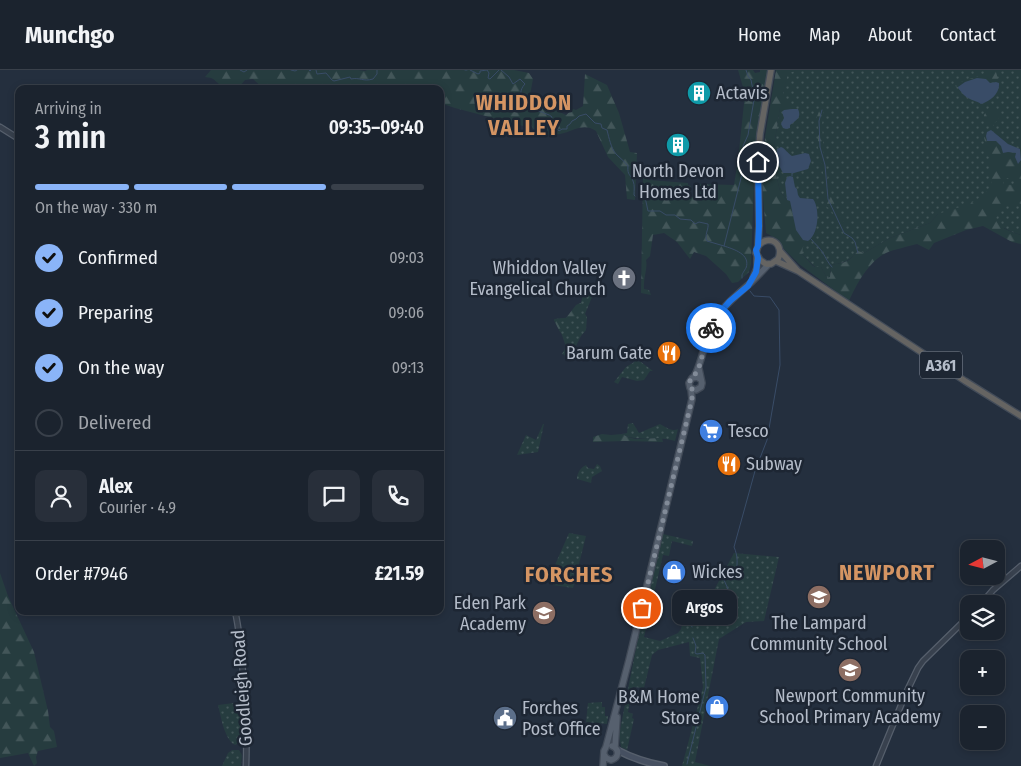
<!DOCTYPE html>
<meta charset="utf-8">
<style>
body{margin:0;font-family:"Fira Sans Condensed",sans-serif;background:#282f3a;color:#f1f3f6;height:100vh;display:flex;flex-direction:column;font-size:19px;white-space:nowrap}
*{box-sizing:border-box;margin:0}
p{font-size:16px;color:#a0a4aa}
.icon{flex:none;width:28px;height:28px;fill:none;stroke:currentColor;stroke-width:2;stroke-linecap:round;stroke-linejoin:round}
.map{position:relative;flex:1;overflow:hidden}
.details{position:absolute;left:15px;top:15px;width:429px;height:530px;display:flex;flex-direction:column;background:#1b232e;border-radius:10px;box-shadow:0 2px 8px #0003,0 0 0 1px #39404a}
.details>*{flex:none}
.needle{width:32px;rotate:263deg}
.fabs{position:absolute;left:960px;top:470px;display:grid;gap:10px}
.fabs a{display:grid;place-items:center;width:45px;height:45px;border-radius:10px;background:#1b232e;box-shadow:0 2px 8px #0003,0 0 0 1px #39404a;font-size:25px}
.pin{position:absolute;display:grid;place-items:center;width:42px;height:42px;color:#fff;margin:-21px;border:2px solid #fff;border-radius:50%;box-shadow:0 1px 5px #0007}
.courier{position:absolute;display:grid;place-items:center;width:50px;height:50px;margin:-25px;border:4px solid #1a73e8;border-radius:50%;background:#fff;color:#222;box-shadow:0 1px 6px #0007}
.bubble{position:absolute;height:35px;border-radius:10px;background:#1b232e;box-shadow:0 2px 8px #0003,0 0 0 1px #39404a;font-size:16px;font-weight:600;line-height:35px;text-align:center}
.overview em{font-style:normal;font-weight:600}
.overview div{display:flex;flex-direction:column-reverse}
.overview{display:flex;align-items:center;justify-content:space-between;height:85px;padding:0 20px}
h1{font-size:32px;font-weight:600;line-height:38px}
.bar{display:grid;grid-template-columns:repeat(4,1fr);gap:8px 5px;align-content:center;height:60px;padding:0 20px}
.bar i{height:6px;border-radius:4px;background:#39404a}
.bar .active{background:#8ab4f8}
.bar p{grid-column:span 4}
.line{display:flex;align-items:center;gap:12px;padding:0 20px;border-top:1px solid #39404a}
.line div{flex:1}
.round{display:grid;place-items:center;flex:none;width:52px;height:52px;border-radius:10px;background:#282f3a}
ol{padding:0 20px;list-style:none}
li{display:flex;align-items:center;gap:15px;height:55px}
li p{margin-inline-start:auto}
li .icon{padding:5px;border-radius:50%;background:#8ab4f8;color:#111;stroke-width:4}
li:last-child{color:#a0a4aa}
li i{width:28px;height:28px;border:2px solid #39404a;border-radius:50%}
header{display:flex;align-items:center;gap:30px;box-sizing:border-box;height:70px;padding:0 25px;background:#1b232e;border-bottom:1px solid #39404a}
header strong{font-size:24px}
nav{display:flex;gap:28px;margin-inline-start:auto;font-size:18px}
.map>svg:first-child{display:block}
.grass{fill:url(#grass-dots)}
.forest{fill:url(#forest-firs)}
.water{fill:#394c67}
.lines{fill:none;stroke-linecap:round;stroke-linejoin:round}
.stream{stroke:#394c67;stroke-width:1}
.tertiary-casing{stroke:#565f6c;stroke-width:7}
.secondary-casing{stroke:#565f6c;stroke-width:8}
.primary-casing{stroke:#414a57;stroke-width:8}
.trunk-casing{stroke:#434c59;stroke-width:8}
.tertiary{stroke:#38414e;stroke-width:4.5}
.secondary{stroke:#465061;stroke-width:5}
.primary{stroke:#56606e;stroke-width:5.5}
.trunk{stroke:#656462;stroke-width:5.5}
.done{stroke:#828b98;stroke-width:5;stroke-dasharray:0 9}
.route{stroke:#1a73e8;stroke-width:6}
.labels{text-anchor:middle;stroke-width:5;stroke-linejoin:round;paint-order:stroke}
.shield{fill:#1d2633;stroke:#878f9c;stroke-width:1}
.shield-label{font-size:16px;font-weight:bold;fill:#b4bcc9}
.poi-label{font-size:18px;fill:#b4bcc9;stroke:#1d2633;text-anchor:start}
.street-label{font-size:18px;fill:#b4bcc9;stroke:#1d2633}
.district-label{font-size:22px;font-weight:bold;letter-spacing:1px;fill:#d59563;stroke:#1d2633}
</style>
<header>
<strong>Munchgo</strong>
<nav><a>Home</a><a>Map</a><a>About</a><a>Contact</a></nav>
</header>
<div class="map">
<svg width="1021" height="696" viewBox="0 0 1021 696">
<defs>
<pattern id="grass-dots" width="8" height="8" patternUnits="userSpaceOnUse" patternTransform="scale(1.25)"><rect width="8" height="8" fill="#263c3f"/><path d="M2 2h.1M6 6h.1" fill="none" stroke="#435659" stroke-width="1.8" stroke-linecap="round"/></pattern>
<pattern id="forest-firs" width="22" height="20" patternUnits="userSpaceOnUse" patternTransform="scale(1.25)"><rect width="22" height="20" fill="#263c3f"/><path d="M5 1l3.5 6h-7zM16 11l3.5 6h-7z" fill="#435659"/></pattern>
</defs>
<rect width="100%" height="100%" fill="#242f3e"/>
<path class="grass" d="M788,0H1021V165L1012,162L1004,158L938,144L930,153L890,168L864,183L858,181C848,192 846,192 831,195L830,207L827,208L821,197H815L802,184L786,129L780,121L772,89L780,37Z
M590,213L592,227L585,244L587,247L586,260L581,266L570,288L562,284L566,277L562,265L554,250L555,249L572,247C582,232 583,232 583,214Z
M636,291L641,292L653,301H650L644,310L637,311L622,307L618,314L614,312L626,297Z
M633,353L639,363L660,354C666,357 671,362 678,359L675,371C657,365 639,373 622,364L627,363L628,354Z
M543,354H544L538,382L517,385L526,365L536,370Z
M597,394L600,396L602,401L592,407L591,413L577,409C577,403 581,397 586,395L588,398L594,399Z
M569,463L586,466L577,502L582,504L580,508L576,507L573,518L553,515L557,497L555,495Z
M663,464L693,471L692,476L672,471L669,486L663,485L644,567L660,571L678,563L681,559L687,529L712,524L734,483L779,487L764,551L746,552L719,569L695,692L710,696H682L703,617L700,588L690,586L689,572L658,580L652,585L644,618L633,617L628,642L633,644L632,648L634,649L627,680L621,677L619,665L638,568Z
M242,632L243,668L241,672L235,675C224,669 221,646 218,635Z
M602,632V637H605V646H608L607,654L586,652L588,633Z
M232,680H239L242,685L241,696H222L228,683Z"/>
<path class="forest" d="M211,0H358L365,1L367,0H514L529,3L533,9L530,25L531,29L566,45L573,39L576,40L583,36L585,4L607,15L619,43L630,82L637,83L635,130L627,129L625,105L608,87L596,61C584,53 575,60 564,63C559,65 553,64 548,65L546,66L541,58L536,62L529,53L523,56L455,38L440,33V19H312L309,17L297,15L293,19H264L253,9L245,10L240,16C233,17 226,18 219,14C213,9 214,8 205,7Z
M738,0H753L755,3L760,2V0H769L756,84L754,111L751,194L749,202L738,212L732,213L726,204L706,186L694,182L690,189L677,172L664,163L653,165L650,186L646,190C648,199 643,208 644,219L649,220L651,225L641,223L643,106L649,110L688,113V115L691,116L690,127L699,128L700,114L734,115L738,90L745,24Z
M776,0H810L796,1L788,3L783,24L787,35L796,36V39L784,40L780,38L772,89L780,121L786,129L790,131L796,160L803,170L808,171L803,177L802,184L814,197H821L827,208L830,207L831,195C847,192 847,193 858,181L864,183L890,168L930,153L938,144L956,138L967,136L982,126L991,117L992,105L989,103L990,89L985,80L986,76L984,67L986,66L987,71H996L1008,82L1016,83L1019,94L1021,91V109L1016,110L1014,108H1005L1003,114L1021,116V135L1019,133L1003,136L996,148C999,159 1012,162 1021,165V174L1012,172L983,156L966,160L934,173L929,180L917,174C907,177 895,179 886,183C869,191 856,215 849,231L799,194L783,178L779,170L766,163L762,114L765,67Z
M984,0H996V2L999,13L996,12L990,13L986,9L960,15L958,17L955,16C964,8 976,9 985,3Z
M995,36L1000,44L998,51L994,53V56H989L987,51L984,49V45L989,38Z
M820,39H824L822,55L823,70V80L825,89L830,125L842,150L845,153L841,162L831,139L827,137L822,94L820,92L821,84L818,78V53L816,49Z
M580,233L582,234L583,237L574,249L558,252L561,260L560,262L554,250L555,249L566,248L576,235Z
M602,364L611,365L622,364L628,367L636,369L662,368L663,372L625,371L593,372V367Z
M0,503L8,526L34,582L48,641L50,657L54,661L57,677L38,681L36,687L37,693L34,696L28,683L0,688Z"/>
<path class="water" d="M977,8L986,9L990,13L996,12L999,13C1000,23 991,31 981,34C977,31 974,31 970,29C965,27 962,23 958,18V17L965,12Z
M792,39H798C802,48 796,50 790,55V58L786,59L783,58L781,54L784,48L782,42L784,40Z
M991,60L1008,74L1020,79L1021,90L1018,94L1015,87L1016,83L1008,82L1003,83L1001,76L996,71H987L986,66L987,62Z
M781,77C786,79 787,83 792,86L805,83L809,84L811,91L808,99L794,103H783L776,90L777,79Z
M790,106L793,107L795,117L797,119L798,125L800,128L813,129C820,138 819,164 808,171L803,170L796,160L790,131L787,130L785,113L787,107Z"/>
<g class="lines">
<path class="stream" d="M240,0L244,2L247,0
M291,0L295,1L297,0
M309,0L310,1L311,0
M316,0L317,4L326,3L332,10L334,11L350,7L351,9C360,7 363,12 373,9L377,4V0
M465,0H467
M470,0L478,4L480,3V1L487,0L489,3L488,8L490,9L499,0
M501,0L509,7L513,14L520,9L525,14C519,20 521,26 521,33L523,35C530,34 534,42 542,42C545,44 549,44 552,47L550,53L555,56L559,61L562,59H567V56L570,54L572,51L576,49L579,46L586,44L595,53L601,54L602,58L607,60C609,68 611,78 616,84C620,88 624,91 628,96C627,106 631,104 633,111C635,115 634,121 634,125L635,126
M822,40L819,51L820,77L825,95L828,129L844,163L852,168L855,172L858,183
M792,106V103
M645,127L648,141H660L666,145H675L680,149L691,150L695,154L699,152L708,154C709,159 704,165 707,171L724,176
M811,169C815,174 820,178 823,183C826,188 828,193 832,197
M742,208V205C742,204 746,198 746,198C751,184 733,179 724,176L745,92L743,90L746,85L743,76L748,65L755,24L752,15L751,10L748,6L746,0
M714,528L724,552
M692,557L691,554L707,534L714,528L728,519L724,510L725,506L735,505C738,495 738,486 734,477L755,401L767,370L780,295L779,240L770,227L754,226L750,221
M687,694L706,617L705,585L703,583L697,584L695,583L696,576L693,568"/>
<g class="tertiary-casing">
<path id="tertiary" d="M0,57L19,69
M981,534L993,520L1021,496
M235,541C241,567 242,592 244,618C246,644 247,670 246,696
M876,696L906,623L918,598L923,591L969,546"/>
</g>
<g class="secondary-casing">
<path id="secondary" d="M617,680C632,688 648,693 664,696"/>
</g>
<g class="primary-casing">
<path id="primary" d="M753,208L757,198V188
M699,299L702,313L701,317L696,320L690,318L689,313L692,308L697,307L700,309
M694,307C704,289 704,267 715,249C723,236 736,226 747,216C755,209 762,201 769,194
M615,677L617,647
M605,686L606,688L611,690C619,688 620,679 612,676
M603,696L604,681L606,677L629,590L692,329L691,319"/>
</g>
<g class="trunk-casing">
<path id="trunk" d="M758,176C769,163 785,174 778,189L771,194H766L760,190L756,183L758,176L759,156L758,93L760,64L771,0
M780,181L797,200
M776,191L798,201L965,311L1021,346"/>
</g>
<use href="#tertiary" class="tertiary"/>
<use href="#secondary" class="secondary"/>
<use href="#primary" class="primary"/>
<use href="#trunk" class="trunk"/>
</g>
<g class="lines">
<path class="done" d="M642,538L692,329V319L689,313C691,307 697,304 699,297C703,284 706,270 711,258"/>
<path class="route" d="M711,258L715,249L722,240L730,231L748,216L756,202L758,188L756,180L758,176L759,156L758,92"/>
</g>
<defs>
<g id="building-disc" transform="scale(1.25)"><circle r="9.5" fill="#0f9aa8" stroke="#1d2633"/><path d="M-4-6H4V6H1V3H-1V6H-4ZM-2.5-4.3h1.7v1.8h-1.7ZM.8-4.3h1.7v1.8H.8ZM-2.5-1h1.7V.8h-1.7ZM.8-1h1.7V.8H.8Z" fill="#fff"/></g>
<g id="church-disc" transform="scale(1.25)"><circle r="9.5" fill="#6b7280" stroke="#1d2633"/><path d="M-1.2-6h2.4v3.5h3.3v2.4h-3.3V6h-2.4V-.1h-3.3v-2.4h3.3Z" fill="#fff"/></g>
<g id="restaurant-disc" transform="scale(1.25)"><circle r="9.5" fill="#e8710a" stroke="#1d2633"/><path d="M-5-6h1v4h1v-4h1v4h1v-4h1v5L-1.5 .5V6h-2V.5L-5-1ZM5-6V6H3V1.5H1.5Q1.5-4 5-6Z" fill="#fff"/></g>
<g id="supermarket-disc" transform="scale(1.25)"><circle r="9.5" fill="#3f7fe0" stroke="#1d2633"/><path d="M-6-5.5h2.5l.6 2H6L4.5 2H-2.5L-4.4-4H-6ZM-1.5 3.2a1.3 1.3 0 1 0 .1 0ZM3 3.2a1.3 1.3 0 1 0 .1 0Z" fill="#fff"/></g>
<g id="shop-disc" transform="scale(1.25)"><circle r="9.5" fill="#3f7fe0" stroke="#1d2633"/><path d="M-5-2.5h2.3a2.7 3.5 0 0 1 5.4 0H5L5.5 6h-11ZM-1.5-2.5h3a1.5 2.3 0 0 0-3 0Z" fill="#fff"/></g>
<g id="school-disc" transform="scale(1.25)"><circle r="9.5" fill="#8d6e63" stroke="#1d2633"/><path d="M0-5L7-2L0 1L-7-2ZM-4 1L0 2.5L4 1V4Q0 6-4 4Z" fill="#fff"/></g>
<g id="civic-disc" transform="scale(1.25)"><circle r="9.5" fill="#5c6f8a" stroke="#1d2633"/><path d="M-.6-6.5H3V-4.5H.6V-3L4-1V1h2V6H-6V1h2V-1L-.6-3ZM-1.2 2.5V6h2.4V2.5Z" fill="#fff"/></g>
</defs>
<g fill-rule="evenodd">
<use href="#building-disc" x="699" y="23"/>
<use href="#building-disc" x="678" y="75"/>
<use href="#church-disc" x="624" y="208"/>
<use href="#restaurant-disc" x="669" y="283"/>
<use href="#supermarket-disc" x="711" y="361"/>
<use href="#restaurant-disc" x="729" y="394"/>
<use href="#shop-disc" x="674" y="502"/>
<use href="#school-disc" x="819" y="527"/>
<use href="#school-disc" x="544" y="543"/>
<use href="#school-disc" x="850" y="600"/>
<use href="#shop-disc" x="717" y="637"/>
<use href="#civic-disc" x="505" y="648"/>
</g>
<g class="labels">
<rect class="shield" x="920" y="281.5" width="42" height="27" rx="4"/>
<g class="shield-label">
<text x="941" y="301">A361</text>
</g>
<g class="poi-label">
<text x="716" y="29">Actavis</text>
<text x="678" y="107" text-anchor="middle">North Devon<tspan x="678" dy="21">Homes Ltd</tspan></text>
<text x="606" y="204" text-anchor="end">Whiddon Valley<tspan x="606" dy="21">Evangelical Church</tspan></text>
<text x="652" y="289" text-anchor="end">Barum Gate</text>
<text x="728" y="367">Tesco</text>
<text x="746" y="400">Subway</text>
<text x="692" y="508">Wickes</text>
<text x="526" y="539" text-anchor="end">Eden Park<tspan x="526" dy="21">Academy</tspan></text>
<text x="819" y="559" text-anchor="middle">The Lampard<tspan x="819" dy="21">Community School</tspan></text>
<text x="850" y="632" text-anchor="middle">Newport Community<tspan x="850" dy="21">School Primary Academy</tspan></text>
<text x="700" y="633" text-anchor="end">B&amp;M Home<tspan x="700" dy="21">Store</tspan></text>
<text x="522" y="644">Forches<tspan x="522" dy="21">Post Office</tspan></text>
</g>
<g class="street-label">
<text transform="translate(242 618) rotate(-94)" y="6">Goodleigh Road</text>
</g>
<g class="district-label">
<text x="524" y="40">WHIDDON<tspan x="524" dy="25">VALLEY</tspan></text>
<text x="887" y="510">NEWPORT</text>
<text x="569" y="512">FORCHES</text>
</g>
</g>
</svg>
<div class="fabs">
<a><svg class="needle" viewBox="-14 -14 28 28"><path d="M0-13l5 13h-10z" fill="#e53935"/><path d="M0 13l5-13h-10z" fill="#a0a4aa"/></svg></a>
<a><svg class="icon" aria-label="layers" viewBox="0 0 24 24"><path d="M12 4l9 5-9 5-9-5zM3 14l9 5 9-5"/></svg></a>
<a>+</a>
<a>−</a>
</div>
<div class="pin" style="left:642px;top:538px;background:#ea580c"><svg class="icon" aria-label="bag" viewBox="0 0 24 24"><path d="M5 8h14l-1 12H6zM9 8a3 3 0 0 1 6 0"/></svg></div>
<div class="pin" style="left:758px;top:92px;background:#1f2937"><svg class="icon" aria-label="home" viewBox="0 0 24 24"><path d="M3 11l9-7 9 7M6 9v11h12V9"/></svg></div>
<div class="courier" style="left:711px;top:258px"><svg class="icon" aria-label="bike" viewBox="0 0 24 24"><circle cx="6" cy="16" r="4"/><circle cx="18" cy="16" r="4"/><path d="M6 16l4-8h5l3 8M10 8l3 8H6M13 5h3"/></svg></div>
<div class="bubble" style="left:672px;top:520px;width:65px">Argos</div>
<section class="details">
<div class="overview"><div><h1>3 min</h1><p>Arriving in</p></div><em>09:35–09:40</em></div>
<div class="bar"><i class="active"></i><i class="active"></i><i class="active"></i><i></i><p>On the way · 330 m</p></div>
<ol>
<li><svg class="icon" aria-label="check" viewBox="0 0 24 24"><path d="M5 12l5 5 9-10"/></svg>Confirmed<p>09:03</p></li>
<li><svg class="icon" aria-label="check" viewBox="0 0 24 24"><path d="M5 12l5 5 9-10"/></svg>Preparing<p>09:06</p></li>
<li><svg class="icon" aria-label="check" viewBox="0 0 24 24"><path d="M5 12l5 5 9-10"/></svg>On the way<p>09:13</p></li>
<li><i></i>Delivered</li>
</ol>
<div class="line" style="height:90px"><a class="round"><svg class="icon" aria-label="person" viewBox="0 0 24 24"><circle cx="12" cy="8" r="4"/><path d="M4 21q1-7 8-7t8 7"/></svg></a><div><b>Alex</b><p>Courier · 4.9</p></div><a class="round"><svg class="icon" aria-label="chat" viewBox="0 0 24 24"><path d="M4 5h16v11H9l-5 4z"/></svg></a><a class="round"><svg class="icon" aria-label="phone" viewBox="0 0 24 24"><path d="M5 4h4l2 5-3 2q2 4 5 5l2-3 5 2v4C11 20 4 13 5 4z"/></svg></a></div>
<div class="line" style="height:65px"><div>Order #7946</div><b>£21.59</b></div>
</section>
</div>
